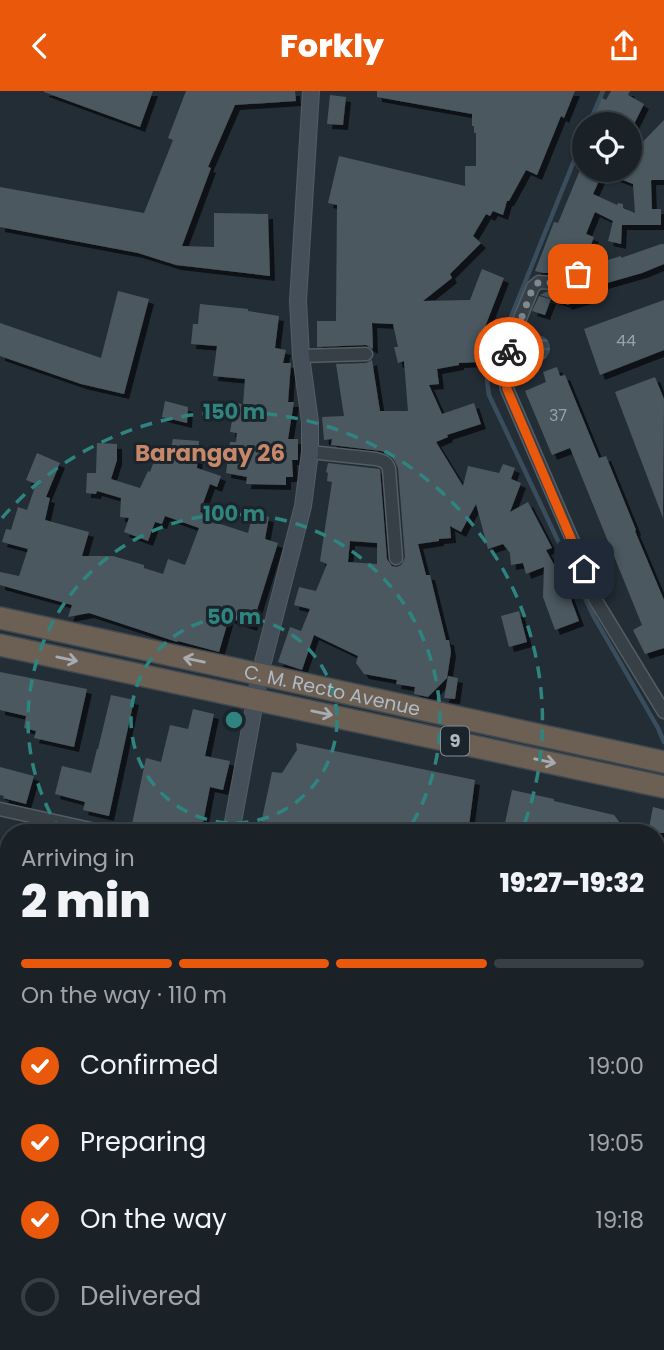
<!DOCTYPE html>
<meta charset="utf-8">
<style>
body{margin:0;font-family:Poppins,sans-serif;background:#272f34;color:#f1f3f6;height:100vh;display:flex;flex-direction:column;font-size:26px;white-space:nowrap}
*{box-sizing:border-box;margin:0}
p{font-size:23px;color:#9fa4a8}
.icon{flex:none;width:38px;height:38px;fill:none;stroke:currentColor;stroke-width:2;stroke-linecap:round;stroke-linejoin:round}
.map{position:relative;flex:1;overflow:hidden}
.panel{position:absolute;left:0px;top:733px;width:665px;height:527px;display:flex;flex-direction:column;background:#1a2228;border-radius:28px 28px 0 0;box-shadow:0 2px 5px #0004,0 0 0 2px #383f45}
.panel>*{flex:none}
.buttons{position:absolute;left:572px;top:21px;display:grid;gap:14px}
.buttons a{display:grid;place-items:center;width:70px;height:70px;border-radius:50%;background:#1a2228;box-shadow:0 2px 5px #0004,0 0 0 2px #383f45;font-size:35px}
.pin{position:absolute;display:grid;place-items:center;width:60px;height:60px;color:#fff;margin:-30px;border-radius:14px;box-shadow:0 4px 10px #0006}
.courier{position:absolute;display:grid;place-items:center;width:70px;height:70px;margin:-35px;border:5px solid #ea580c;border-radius:50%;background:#fff;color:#222;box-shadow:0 2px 9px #0007}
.head em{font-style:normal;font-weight:800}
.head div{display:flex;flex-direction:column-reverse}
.head{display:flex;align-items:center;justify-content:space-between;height:119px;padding:0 21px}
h1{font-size:46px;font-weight:800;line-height:52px}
.bar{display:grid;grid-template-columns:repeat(4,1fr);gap:10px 7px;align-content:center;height:84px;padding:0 21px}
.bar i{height:9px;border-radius:5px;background:#383f45}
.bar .active{background:#ea580c}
.bar p{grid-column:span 4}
ol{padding:0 21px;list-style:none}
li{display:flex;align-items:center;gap:21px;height:77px}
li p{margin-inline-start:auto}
li .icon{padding:7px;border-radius:50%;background:#ea580c;color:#fff;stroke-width:4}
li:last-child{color:#9fa4a8}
li i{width:38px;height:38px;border:4px solid #383f45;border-radius:50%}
header{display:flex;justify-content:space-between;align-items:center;height:91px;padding:0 21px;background:#ea580c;color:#fff;font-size:32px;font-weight:800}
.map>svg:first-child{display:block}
.water{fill:url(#water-rules)}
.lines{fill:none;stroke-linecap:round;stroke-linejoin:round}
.stream{stroke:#3a4d5d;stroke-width:4.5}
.building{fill:#4c5861;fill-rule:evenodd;filter:url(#shadow)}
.street-casing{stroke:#545d64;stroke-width:15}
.secondary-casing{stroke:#545d64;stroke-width:18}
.highway-casing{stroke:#414a51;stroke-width:24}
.street{stroke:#373f47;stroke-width:12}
.secondary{stroke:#454f59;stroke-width:16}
.highway{stroke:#6c6055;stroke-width:21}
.oneway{stroke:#a7acb2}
.done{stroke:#7f8992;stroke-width:7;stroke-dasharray:0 12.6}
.route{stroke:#ea580c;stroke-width:9}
.ring{fill:none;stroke:#2f847f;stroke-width:3.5;stroke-dasharray:12 9}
.labels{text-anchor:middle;stroke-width:6;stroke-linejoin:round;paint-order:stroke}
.number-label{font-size:16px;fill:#98a2aa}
.shield{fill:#1c242b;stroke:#848d95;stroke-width:2}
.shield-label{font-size:18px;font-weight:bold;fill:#b1bac3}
.street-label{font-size:19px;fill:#b1bac3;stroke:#1c242b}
.quarter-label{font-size:23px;font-weight:bold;fill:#c68869;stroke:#1c242b}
.centre{fill:#2f847f;stroke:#1c242b;stroke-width:3.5}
.ring-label{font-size:21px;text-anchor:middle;font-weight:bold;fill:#2f847f;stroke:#1c242b;stroke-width:6;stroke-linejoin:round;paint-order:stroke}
</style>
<header><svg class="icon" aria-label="back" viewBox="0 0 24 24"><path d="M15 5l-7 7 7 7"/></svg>Forkly<svg class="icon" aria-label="share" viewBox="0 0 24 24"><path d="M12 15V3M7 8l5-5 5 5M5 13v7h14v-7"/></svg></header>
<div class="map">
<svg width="664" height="1259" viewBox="0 0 664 1259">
<defs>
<pattern id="water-rules" width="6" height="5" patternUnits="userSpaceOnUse" patternTransform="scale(1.75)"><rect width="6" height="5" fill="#3a4d5d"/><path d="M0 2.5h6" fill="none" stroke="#546573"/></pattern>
<filter id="shadow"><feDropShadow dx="5" dy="5" stdDeviation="0" flood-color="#0009"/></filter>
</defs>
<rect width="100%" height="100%" fill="#232d36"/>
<path class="water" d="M524 257a13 13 0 1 1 26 0a13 13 0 1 1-26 0Z"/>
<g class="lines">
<path class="stream" d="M589,33L603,0
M584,45L509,231L489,277L487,289L489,304L594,526L658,637L664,651
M0,954L9,950
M656,1007L664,1004"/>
</g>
<path class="building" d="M44,0H153L140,36L44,1Z
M186,0H295L296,10L235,14L208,76L211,77L182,155L214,156V122L268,123L270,185L176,174L138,162L0,136V96L144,122L173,49L168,47Z
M377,0H575L564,27L561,25L537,84L526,79L509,110H507L503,124L493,120L490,125L486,123L473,145L481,152L450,183L452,187L423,210L470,209L482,178L504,187L485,236L484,255L479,254L480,271L459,272V274L437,278L439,293L429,294L442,323L474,312L481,333L447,344L448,346L436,351L463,395L468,375L499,382L503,373L515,377L511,388L521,392L510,421L528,411L552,457L546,459L557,479L561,506L569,503L579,530L555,539L543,506L544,476L526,483L523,472L511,474L510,462L503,453L488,458L476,413L461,441L450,435L451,447L439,448V450L418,453L426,484H430L446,549H449L451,561L447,587L428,606L414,603L415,596L396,593L397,589L364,583L356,572L358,565L314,544L302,579L278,571L290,536L301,540L310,518L294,514L299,496L316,500L327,473L320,470L332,391L327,390L328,382L326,381L328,372L380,378L387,468L392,475L397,476L401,474L405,467L398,377L394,369L389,363L381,360L331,354L332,348L324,349L322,326L344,325L336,273L366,272L372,269L380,320H408L404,270L398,272L394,256H398L393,233L372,232L373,258L366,254L317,256V230H336L337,114L328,112L339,65L465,95V75H476V42H474V35H472V23L377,6ZM350,450L377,452V473L348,471Z
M611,0H630L628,4L644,13L634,33H598L601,24L596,22L602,7L606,9Z
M330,4L346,6L343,34L327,33Z
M664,29V89H652L651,90L652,118H661V134H622L621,153L608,150L613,130L595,121L586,143L594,146L583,174L563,166L557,182H543L535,180L554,131L558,132L580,79H630V64ZM603,81L633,93L635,122L623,117V113L618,112L617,114L593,103Z
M661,153H664V173L642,182L600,194L593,206L567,214L566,212L540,204L548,200H560L582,190L586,185L599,180L587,175L621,165V167Z
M118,200L149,208L124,303L81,293L0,265V232L101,267Z
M539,205L551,208L545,224L532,220Z
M664,209V259L600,284L584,238Z
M200,213L248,218V220L279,225L275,257L286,259L283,272H291L288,311H294L288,348H298V369H292L293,386H286V394L246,393L247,386L226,382L230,351H236L237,342L230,341L232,330L234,331L238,312L243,314L245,288L213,285L217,255L191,253L193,233H198Z
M557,276L560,285L565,284L599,367L606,365L636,439L635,440L664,509V557L645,563L633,539L642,534L570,357L552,364L525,300L546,291L543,281Z
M655,286L664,308L663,427L615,301Z
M165,310L188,316L187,332L162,326Z
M173,348L199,350L197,377L221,385L217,396L210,393L200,421L216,427L214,431L248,442L253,422L269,426L265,448L278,452L252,535L229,527L219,561L178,550L177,551L89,522L68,526L72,514L0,494V481L19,485L28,458L2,451L6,438L11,439L18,416L27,419L36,393L26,389L37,362L60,372L46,406L50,407L45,429L89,441L82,465H113L144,474V477L163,483L168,468L185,474L199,437L165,425L162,433L155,431L148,450L124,441L129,427L120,426L121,407L97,400L96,403L86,402L87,382H96L97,352L117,353V369L111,388L140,397L148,380L150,381L156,365L168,370Z
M519,520L527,551L509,556L501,525Z
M0,581L87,598L74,656L34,647L36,640L24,637L26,625L0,619Z
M448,585L458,587L455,608L444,607Z
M111,604L134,609L109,725L83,719L85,711L55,703L62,675L91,682L97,658H98Z
M193,618L214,623L205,665L230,670L223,699L210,696L201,742H179L132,733L146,667L161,671L170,634L188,638Z
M296,652L475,689L468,742H259L272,681L282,682L297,659Z
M0,676L34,685L26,713L3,707L4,705L0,704Z
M512,699L554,708V710L614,724L628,742H503Z
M653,716L664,719V742H648Z"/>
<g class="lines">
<g class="street-casing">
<path id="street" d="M578,182L556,192L539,191L533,196C521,227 501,264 507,298L585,478L595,508L664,621
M301,265L366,263
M310,361L376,368C384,370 387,371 389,378L396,467
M0,718L109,742
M656,1174L664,1171
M546,1259L548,1251"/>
</g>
<g class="secondary-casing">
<path id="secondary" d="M231,742L260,583L303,415L310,361V331L301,265L298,210L311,0
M0,1193L9,1194
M133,1259L134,1251"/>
</g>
<g class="highway-casing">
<g id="highway">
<path id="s1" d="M0,527L664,671"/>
<path d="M0,554L664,696"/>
</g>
</g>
<use href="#street" class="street"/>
<use href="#secondary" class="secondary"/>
<use href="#highway" class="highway"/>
</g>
<defs><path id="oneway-shaft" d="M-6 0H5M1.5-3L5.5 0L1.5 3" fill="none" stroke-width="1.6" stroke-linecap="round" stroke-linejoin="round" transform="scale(1.75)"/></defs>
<g class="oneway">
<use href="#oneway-shaft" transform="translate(67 568) rotate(12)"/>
<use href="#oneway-shaft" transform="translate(194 569) rotate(-168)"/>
<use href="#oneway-shaft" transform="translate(322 622) rotate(12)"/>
<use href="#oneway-shaft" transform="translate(545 670) rotate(12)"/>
</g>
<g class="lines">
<path class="done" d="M509,261L533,196L539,191L556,192L578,183"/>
<path class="route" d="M509,261L505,283L507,298L584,478"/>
</g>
<g class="ring">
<circle cx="234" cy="629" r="103"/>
<path d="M61 741A206 206 0 1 1 407 741"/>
<path d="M2 427A308 308 0 0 1 521 742"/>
</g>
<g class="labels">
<g class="number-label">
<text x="626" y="255">44</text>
<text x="558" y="330">37</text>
</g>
<rect class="shield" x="441" y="635.5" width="28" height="29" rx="5"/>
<g class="shield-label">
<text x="455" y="656">9</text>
</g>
<g class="street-label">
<text dy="7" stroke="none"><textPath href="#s1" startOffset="340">C. M. Recto Avenue</textPath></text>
</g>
<g class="quarter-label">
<text x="210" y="370">Barangay 26</text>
</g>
</g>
<circle cx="234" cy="629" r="10" class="centre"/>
<g class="ring-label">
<text x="234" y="328">150 m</text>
<text x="234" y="430">100 m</text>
<text x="234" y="533">50 m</text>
</g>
</svg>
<div class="buttons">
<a><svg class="icon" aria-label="locate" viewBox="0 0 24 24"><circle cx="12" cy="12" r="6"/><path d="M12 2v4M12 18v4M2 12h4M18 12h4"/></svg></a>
</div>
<div class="pin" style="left:578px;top:183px;background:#ea580c"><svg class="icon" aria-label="bag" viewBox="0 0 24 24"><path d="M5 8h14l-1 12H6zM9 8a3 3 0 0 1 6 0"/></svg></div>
<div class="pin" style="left:584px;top:478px;background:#1f2937"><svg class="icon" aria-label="home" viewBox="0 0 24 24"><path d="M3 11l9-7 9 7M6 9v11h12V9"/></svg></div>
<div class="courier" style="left:509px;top:261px"><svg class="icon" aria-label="bike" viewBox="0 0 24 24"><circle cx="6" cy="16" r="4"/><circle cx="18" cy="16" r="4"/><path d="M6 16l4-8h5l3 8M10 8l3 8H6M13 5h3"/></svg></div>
<section class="panel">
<div class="head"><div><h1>2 min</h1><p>Arriving in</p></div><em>19:27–19:32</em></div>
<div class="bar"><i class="active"></i><i class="active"></i><i class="active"></i><i></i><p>On the way · 110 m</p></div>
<ol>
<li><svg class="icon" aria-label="check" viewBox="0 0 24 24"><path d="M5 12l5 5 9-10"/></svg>Confirmed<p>19:00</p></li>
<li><svg class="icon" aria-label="check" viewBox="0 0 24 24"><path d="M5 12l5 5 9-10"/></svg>Preparing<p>19:05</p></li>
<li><svg class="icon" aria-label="check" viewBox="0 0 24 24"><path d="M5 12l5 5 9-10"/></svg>On the way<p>19:18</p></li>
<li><i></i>Delivered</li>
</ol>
</section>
</div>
